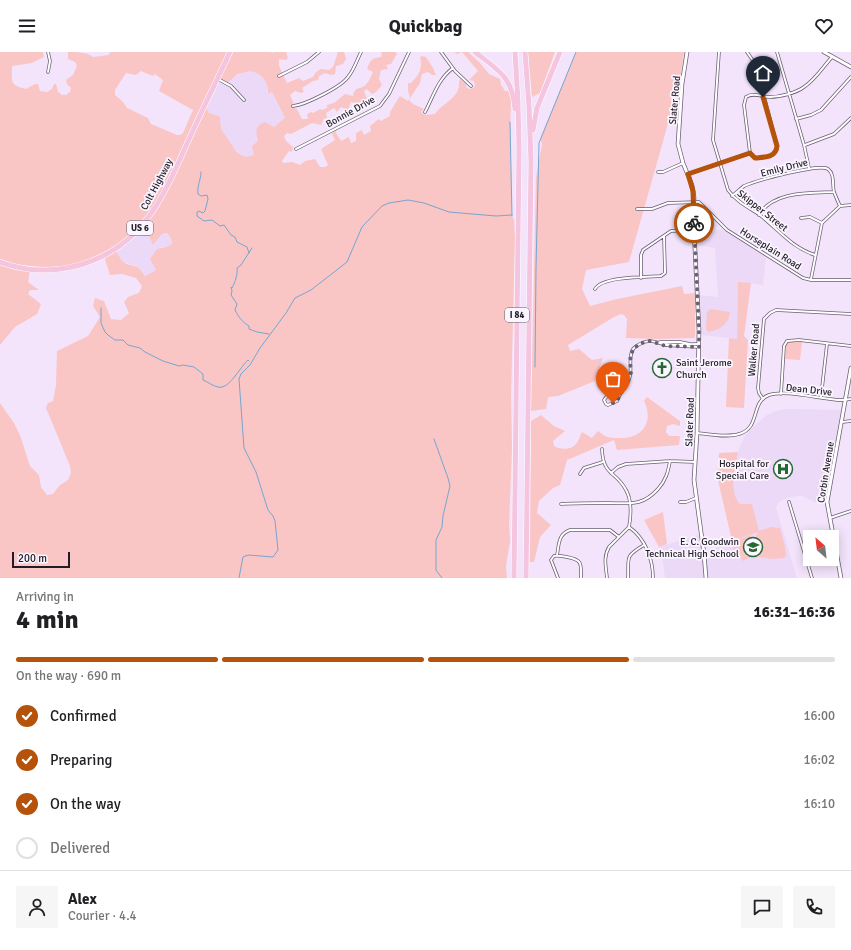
<!DOCTYPE html>
<meta charset="utf-8">
<style>
body{margin:0;font-family:Signika,sans-serif;background:#f6f6f6;color:#202124;height:100vh;display:flex;flex-direction:column;font-size:15px;white-space:nowrap}
*{box-sizing:border-box;margin:0}
p{font-size:13px;color:#757577}
.icon{flex:none;width:22px;height:22px;fill:none;stroke:currentColor;stroke-width:2;stroke-linecap:round;stroke-linejoin:round}
.map{position:relative;height:526px;overflow:hidden}
.drawer{display:flex;flex-direction:column;background:#fff;flex:1}
.drawer>*{flex:none}
.needle{width:26px;rotate:332deg}
.buttons{position:absolute;left:803px;top:478px;display:grid;gap:8px}
.buttons a{display:grid;place-items:center;width:36px;height:36px;border-radius:0px;background:#fff;box-shadow:0 2px 10px #0003;font-size:20px}
.scale{position:absolute;left:12px;bottom:10px;width:58px;box-sizing:border-box;padding-left:4px;border:2px solid #211c25;border-top:0;font-size:11px;line-height:14px;white-space:nowrap;color:#211c25;-webkit-text-stroke:3px #fbf5ff;paint-order:stroke}
.pin{position:absolute;display:grid;place-items:center;width:34px;height:34px;color:#fff;margin:-41px -17px;border-radius:50% 50% 50% 0;rotate:-45deg;box-shadow:0 0 4px #0007}
.pin .icon{rotate:45deg}
.courier{position:absolute;display:grid;place-items:center;width:40px;height:40px;margin:-20px;border:3px solid #b45309;border-radius:50%;background:#fff;color:#222;box-shadow:0 1px 5px #0007}
.summary em{font-style:normal;font-weight:700}
.summary div{display:flex;flex-direction:column-reverse}
.summary{display:flex;align-items:center;justify-content:space-between;height:68px;padding:0 16px}
h1{font-size:26px;font-weight:700;line-height:30px}
.bar{display:grid;grid-template-columns:repeat(4,1fr);gap:6px 4px;align-content:center;height:48px;padding:0 16px}
.bar i{height:5px;border-radius:3px;background:#e0e0e0}
.bar .active{background:#b45309}
.bar p{grid-column:span 4}
.line{display:flex;align-items:center;gap:10px;padding:0 16px;border-top:1px solid #e0e0e0}
.line div{flex:1}
.round{display:grid;place-items:center;flex:none;width:42px;height:42px;border-radius:0px;background:#f6f6f6}
ol{padding:0 16px;list-style:none}
li{display:flex;align-items:center;gap:12px;height:44px}
li p{margin-inline-start:auto}
li .icon{padding:4px;border-radius:50%;background:#b45309;color:#fff;stroke-width:4}
li:last-child{color:#757577}
li i{width:22px;height:22px;border:2px solid #e0e0e0;border-radius:50%}
header{display:flex;justify-content:space-between;align-items:center;height:52px;padding:0 16px;background:#fff;font-size:18px;font-weight:700}
.map>svg:first-child{display:block}
.built{fill:#ecd9f8}
.green{fill:#fac5c5;fill-rule:evenodd}
.lines{fill:none;stroke-linecap:round;stroke-linejoin:round}
.stream{stroke:#75a6d1;stroke-width:1}
.street-casing{stroke:#6b5f74;stroke-width:3.5}
.secondary-casing{stroke:#6b5f74;stroke-width:4.5}
.highway-casing{stroke:#fff;stroke-width:6}
.street{stroke:#fff;stroke-width:2}
.secondary{stroke:#fff;stroke-width:3}
.highway{stroke:#f5c4de;stroke-width:5}
.done{stroke:#6a6270;stroke-width:4;stroke-dasharray:0 7.2}
.route{stroke:#b45309;stroke-width:5}
.labels{text-anchor:middle;stroke-width:3.5;stroke-linejoin:round;paint-order:stroke}
.shield{fill:#fbf5ff;stroke:#625d66;stroke-width:1}
.shield-label{font-size:9px;font-weight:bold;fill:#211c25}
.street-label{font-size:10px;fill:#211c25;stroke:#fbf5ff}
.poi-label{font-size:10px;fill:#211c25;stroke:#fbf5ff;text-anchor:end}
</style>
<header><svg class="icon" aria-label="menu" viewBox="0 0 24 24"><path d="M4 6h16M4 12h16M4 18h16"/></svg>Quickbag<svg class="icon" aria-label="heart" viewBox="0 0 24 24"><path d="M12 20l-8-8c-3-5 5-10 8-4 3-6 11-1 8 4z"/></svg></header>
<div class="map">
<svg width="851" height="526" viewBox="0 0 851 526">
<rect width="100%" height="100%" fill="#f3e4fc"/>
<path class="built" d="M245,19H254L261,23L265,27L267,32L268,42L272,40L285,67L274,75L271,73L258,89L254,103L246,105L241,103L231,93L221,77L220,65L216,63L209,61L205,53L217,26H233Z
M721,177L766,205L763,233L738,230L737,287L702,283L700,243L718,245L715,196L697,193V185Z
M137,179L149,184L153,193L162,182L168,181L171,186L172,192L166,195H161L156,218L145,224L138,215L121,209L115,197Z
M788,357L841,358L824,449L815,450L802,444H797L787,446L778,451L776,456L797,526H665L662,504L659,495L702,482L705,501L732,489L759,479L752,453L740,452L736,448L734,440V429L739,396L746,382L765,364L775,359Z"/>
<path class="green" d="M0,0H43L44,5L32,11L12,14C12,30 9,33 26,37L35,32H38L40,39L47,40L52,37L54,32H56L58,40L62,43H66L70,40L71,36L67,32L66,28L73,23L77,14L75,10L68,7V0C77,0 87,0 93,5L109,3L110,0H271L272,1L274,0H286L288,6L286,8L279,7V14L287,31L299,26L303,29L313,25L316,20L321,17L329,18L333,15L338,0H344L346,7L343,12L336,14L335,22L331,23L325,21L319,24L318,28L313,29L302,36L304,40L301,41L295,39L290,43L294,52L292,51L294,56L297,57L302,67H308L307,62L311,60L313,61L320,57L322,58L327,56V53L334,51L345,42L353,44C355,34 359,38 364,34C369,31 371,24 373,20L367,17C370,8 372,6 381,5L382,1L380,0H395L397,2L391,12L386,13L388,17L381,18L379,27L382,33L376,40L372,42L367,37L364,39L367,47C362,51 358,52 351,50L348,58L341,55L337,60L334,56L326,61L327,67L324,66L321,73L312,71L291,82L287,81L284,84L286,89L293,95L292,100L289,99L282,109L283,111L292,110L300,113L305,109L315,107L320,115H325L328,113L321,97L335,88L332,82H331L337,78L336,81L341,89L349,85L351,91L356,89V81L362,78L364,83L371,79L370,74L379,67L381,69L390,64V60L400,44L408,49L410,45L408,39V31H411C419,23 423,16 420,5L422,4L426,5L433,16L436,23H432L428,20L422,22L420,31L409,48L413,52L424,57L421,60L425,63L435,62C441,53 452,49 457,40C460,36 458,31 460,27L466,32V35L469,37L473,36L475,34L474,29L469,28L478,19L462,0L457,2L454,0H468L480,11L489,22L500,27L501,33L505,39H509L511,45L510,87L512,164L514,168L515,189L511,345L512,396L509,471L510,489L506,514L507,526H0V351L14,371L20,383L30,414L39,423L41,435L47,443L53,442L59,434L68,428L71,421L70,414L46,356L48,351L53,349L56,333L57,299L88,284L100,265L93,254L95,246L104,249L111,267L121,268L129,261L124,250L128,245L139,241L142,234L136,226L122,222L110,223L104,204L84,212L30,217L28,230L39,238H30L28,242L41,252L37,262L15,275L0,293ZM141,19L153,24L155,22L163,28L159,39L193,58L183,81L180,83H177L151,72L148,66L127,56L123,50L115,43V38L126,21L136,23ZM250,19C262,21 269,30 268,42L272,40L285,66L274,75L265,70C254,75 256,78 258,89L252,94L254,103L246,105L241,103L236,99L221,77L220,65L216,63L209,61L205,53L218,26L227,31L238,22ZM137,179L142,184H149L153,193L162,182L167,181L171,186L172,192L166,195L157,197L150,207L156,218L145,224L138,215C121,211 123,211 115,197Z
M528,0H555L540,41L532,45Z
M576,0H684L680,29L629,210L586,218L582,237L590,254L617,247L682,234L684,242L695,241V286L658,287L626,286L627,267L624,263L621,262L614,265L568,293L570,299L579,297L592,308L603,306L595,329L558,344L548,345L546,357L531,359L536,126L542,92L540,87Z
M738,230L751,231L744,284L748,288L744,356L726,355L729,286L737,287Z
M710,257L730,260C729,272 720,278 708,280L706,277L707,260Z
M791,289L802,290L800,308L785,307L786,292Z
M647,345L680,369V374L673,372L667,374L666,380L669,384H680L679,393L617,398L614,388L567,408L560,433L553,436L539,449L537,461L551,473L540,485L534,510H530L531,369L541,363L554,374L565,379L553,389L554,394C561,398 571,398 576,392C579,389 580,383 582,380L592,386L598,379C600,380 603,383 605,384C609,386 616,386 621,386C643,386 654,369 644,349Z
M738,400C736,415 728,440 740,452H752L759,479L771,475L780,476L785,495L786,504L784,506L772,507L754,504L753,499L749,506L743,509L731,493L732,490L751,483L753,490L758,480L732,489L718,428L719,401Z
M663,460L667,492L659,495L644,468Z"/>
<g class="lines">
<path class="stream" d="M510,70L512,164
M201,120C201,128 197,133 198,142L201,144L207,143L208,147L205,159L203,161L199,159L197,160V164L204,169L212,168L220,174L224,173L231,183L235,185L237,190L247,195L249,201
M252,196L241,213L237,216C238,222 235,230 232,236L231,235L232,239L231,243L237,252L235,258C238,264 242,270 249,274V277L257,280L269,282
M101,256V271L105,280L108,283L115,288H123L128,293L140,296L145,300L163,309L179,314L183,313L194,315L203,322V328C208,330 213,334 218,335C229,338 240,315 248,308L249,309
M535,315L536,216L539,91L576,0
M434,387L448,426L450,434L443,464L442,475L436,488V518L442,526
M239,526L243,505L248,503L273,505L278,498L275,469L273,464L268,458L256,420L244,396L239,327L241,322L250,313L260,296L286,261L295,246L311,238L347,210L362,175L382,154L389,151L408,148L424,151L449,160L496,164L512,163"/>
<g class="street-casing">
<path id="street" d="M48,0L50,9L48,20
M441,0L455,19L471,34
M719,0L713,88L728,138C737,150 748,155 760,163C779,178 791,195 815,203
M747,0L756,13L777,94C776,106 764,105 755,106L750,101L744,53L746,45C753,40 762,45 770,45C780,45 796,41 804,35C815,28 823,15 832,5
M777,0L804,93L809,116
M279,24L307,10L319,0
M218,27L231,34L244,48
M293,54C305,53 341,35 348,25C354,18 357,8 361,0
M425,60C433,45 438,27 453,16
M796,67L811,63L821,58L851,25
M805,93L834,82L851,66
M296,97L380,54L389,42L409,0
M658,120H663L683,111
M688,122L750,101
M732,144C736,141 740,137 744,134C755,129 819,111 828,117C835,122 832,133 834,140C836,145 838,150 840,154
M637,157H652L668,151L699,150L727,178L803,226L811,228H851
M759,163C773,139 809,141 834,140
M801,166L810,165L822,171
M641,226V203L643,198L671,179L694,178
M811,227L822,171L840,154L851,153
M595,237C602,224 647,225 661,224L665,221V219L664,184
M660,290H680L690,292
M664,293L699,295
M624,334L617,349L608,353L606,352L604,348C609,339 622,339 628,330C634,320 627,307 633,297C636,293 645,289 650,289C655,289 660,292 665,292C676,294 687,292 698,292
M781,342L784,294L787,289L799,288L851,294
M821,345L827,292
M763,347L759,341L758,336L764,267L770,261L776,258L851,262
M842,370L851,369
M697,381C710,382 727,386 739,382C761,376 750,350 769,343C787,337 823,348 842,348C845,348 848,347 851,347
M602,397C603,424 616,419 626,438C632,448 631,465 629,475L609,495C603,505 606,515 607,526
M611,421L618,415L626,412L670,409L695,410
M580,422L584,416L603,410
M680,450H686L696,446
M789,450L812,526
M561,452C576,451 592,451 607,451C629,451 642,455 658,437C666,428 668,420 670,409
M830,466L851,459
M629,475C645,486 653,507 653,526
M557,503C559,493 558,482 570,478H610L619,485
M558,526L551,508L554,504C558,503 562,504 567,505C583,508 581,512 581,526
M628,526C629,505 624,505 644,493"/>
</g>
<g class="secondary-casing">
<path id="secondary" d="M687,0L682,32L678,92L683,111L692,133L694,145V178L699,278L697,381L694,428L704,502L706,526
M824,0L851,15
M841,526L827,450L851,316"/>
</g>
<g class="highway-casing">
<path id="highway" d="M475,0C499,19 512,24 515,57
M525,0L529,54L531,110L526,526
M533,78L537,56L560,0
M0,210C55,230 116,211 150,163C167,139 178,111 190,85C203,56 217,28 230,0
M514,526L519,97L518,50L515,0"/>
</g>
<use href="#street" class="street"/>
<use href="#secondary" class="secondary"/>
<use href="#highway" class="highway"/>
</g>
<g class="lines">
<path class="done" d="M613,351L617,349L631,322L630,308L633,297L641,291L650,289L666,294L699,295V278L694,171"/>
<path class="route" d="M694,171L693,139L688,122L750,101L755,106C764,105 776,106 777,94L763,45"/>
</g>
<defs>
<g id="church-ring" transform="scale(1)"><circle r="9.5" fill="#fbf5ff" stroke="#266832" stroke-width="1.5"/><path d="M-1.2-6h2.4v3.5h3.3v2.4h-3.3V6h-2.4V-.1h-3.3v-2.4h3.3Z" fill="#266832"/></g>
<g id="hospital-ring" transform="scale(1)"><circle r="9.5" fill="#fbf5ff" stroke="#266832" stroke-width="1.5"/><path d="M-5-5h3v3.5h4V-5h3V5h-3V1.5h-4V5h-3Z" fill="#266832"/></g>
<g id="school-ring" transform="scale(1)"><circle r="9.5" fill="#fbf5ff" stroke="#266832" stroke-width="1.5"/><path d="M0-5L7-2L0 1L-7-2ZM-4 1L0 2.5L4 1V4Q0 6-4 4Z" fill="#266832"/></g>
</defs>
<g fill-rule="evenodd">
<use href="#church-ring" x="662" y="316"/>
<use href="#hospital-ring" x="783" y="417"/>
<use href="#school-ring" x="753" y="495"/>
</g>
<g class="labels">
<g class="shield">
<rect x="127" y="169" width="26" height="14" rx="3"/>
<rect x="505" y="256" width="24" height="14" rx="3"/>
</g>
<g class="shield-label">
<text x="140" y="179">US 6</text>
<text x="517" y="266">I 84</text>
</g>
<g class="street-label">
<text transform="translate(674 48) rotate(-85)" y="4">Slater Road</text>
<text transform="translate(350 59) rotate(-29)" y="4">Bonnie Drive</text>
<text transform="translate(784 115) rotate(-14)" y="4">Emily Drive</text>
<text transform="translate(156 132) rotate(-62)" y="4">Colt Highway</text>
<text transform="translate(763 158) rotate(38)" y="4">Skipper Street</text>
<text transform="translate(771 196) rotate(32)" y="4">Horseplain Road</text>
<text transform="translate(753 298) rotate(-85)" y="4">Walker Road</text>
<text transform="translate(809 337) rotate(6)" y="4">Dean Drive</text>
<text transform="translate(689 370) rotate(-88)" y="4">Slater Road</text>
<text transform="translate(825 420) rotate(-81)" y="4">Corbin Avenue</text>
</g>
<g class="poi-label">
<text x="676" y="314" text-anchor="start">Saint Jerome<tspan x="676" dy="12">Church</tspan></text>
<text x="769" y="415">Hospital for<tspan x="769" dy="12">Special Care</tspan></text>
<text x="739" y="493">E. C. Goodwin<tspan x="739" dy="12">Technical High School</tspan></text>
</g>
</g>
</svg>
<div class="buttons">
<a><svg class="needle" viewBox="-14 -14 28 28"><path d="M0-13l5 13h-10z" fill="#e53935"/><path d="M0 13l5-13h-10z" fill="#757577"/></svg></a>
</div>
<div class="scale">200 m</div>
<div class="pin" style="left:613px;top:351px;background:#ea580c"><svg class="icon" aria-label="bag" viewBox="0 0 24 24"><path d="M5 8h14l-1 12H6zM9 8a3 3 0 0 1 6 0"/></svg></div>
<div class="pin" style="left:763px;top:45px;background:#1f2937"><svg class="icon" aria-label="home" viewBox="0 0 24 24"><path d="M3 11l9-7 9 7M6 9v11h12V9"/></svg></div>
<div class="courier" style="left:694px;top:171px"><svg class="icon" aria-label="bike" viewBox="0 0 24 24"><circle cx="6" cy="16" r="4"/><circle cx="18" cy="16" r="4"/><path d="M6 16l4-8h5l3 8M10 8l3 8H6M13 5h3"/></svg></div>
</div>
<section class="drawer">
<div class="summary"><div><h1>4 min</h1><p>Arriving in</p></div><em>16:31–16:36</em></div>
<div class="bar"><i class="active"></i><i class="active"></i><i class="active"></i><i></i><p>On the way · 690 m</p></div>
<ol>
<li><svg class="icon" aria-label="check" viewBox="0 0 24 24"><path d="M5 12l5 5 9-10"/></svg>Confirmed<p>16:00</p></li>
<li><svg class="icon" aria-label="check" viewBox="0 0 24 24"><path d="M5 12l5 5 9-10"/></svg>Preparing<p>16:02</p></li>
<li><svg class="icon" aria-label="check" viewBox="0 0 24 24"><path d="M5 12l5 5 9-10"/></svg>On the way<p>16:10</p></li>
<li><i></i>Delivered</li>
</ol>
<div class="line" style="height:72px"><a class="round"><svg class="icon" aria-label="person" viewBox="0 0 24 24"><circle cx="12" cy="8" r="4"/><path d="M4 21q1-7 8-7t8 7"/></svg></a><div><b>Alex</b><p>Courier · 4.4</p></div><a class="round"><svg class="icon" aria-label="chat" viewBox="0 0 24 24"><path d="M4 5h16v11H9l-5 4z"/></svg></a><a class="round"><svg class="icon" aria-label="phone" viewBox="0 0 24 24"><path d="M5 4h4l2 5-3 2q2 4 5 5l2-3 5 2v4C11 20 4 13 5 4z"/></svg></a></div>
</section>
